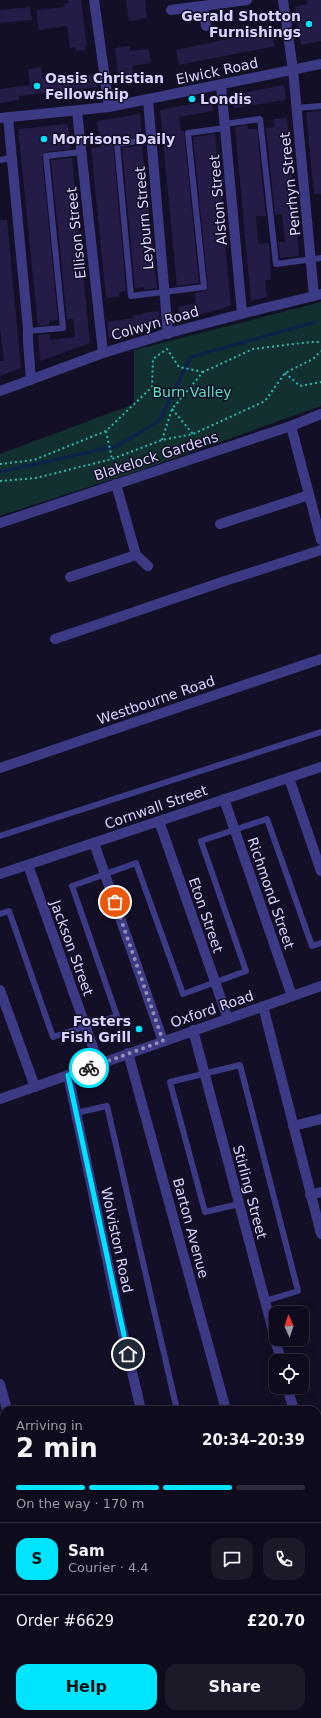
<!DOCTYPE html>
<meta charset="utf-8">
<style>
body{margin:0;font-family:"DejaVu Sans",sans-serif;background:#1c1929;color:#f1f3f6;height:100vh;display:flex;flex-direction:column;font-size:15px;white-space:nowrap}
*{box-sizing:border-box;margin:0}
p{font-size:13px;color:#9b9ba3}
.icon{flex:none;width:22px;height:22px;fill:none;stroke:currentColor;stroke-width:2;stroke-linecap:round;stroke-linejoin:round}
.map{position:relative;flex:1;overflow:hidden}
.side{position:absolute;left:0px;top:1406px;width:321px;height:312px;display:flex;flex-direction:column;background:#0e0b1c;border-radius:12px 12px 0 0;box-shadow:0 2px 10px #0003,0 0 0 1px #2e2b3b}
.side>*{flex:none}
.needle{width:26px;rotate:357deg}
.fabs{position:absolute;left:269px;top:1306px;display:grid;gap:8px}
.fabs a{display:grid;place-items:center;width:40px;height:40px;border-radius:8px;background:#0e0b1c;box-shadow:0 2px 10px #0003,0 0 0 1px #2e2b3b;font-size:20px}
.pin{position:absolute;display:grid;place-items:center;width:34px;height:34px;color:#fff;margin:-17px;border:2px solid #fff;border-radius:50%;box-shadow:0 1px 4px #0007}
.courier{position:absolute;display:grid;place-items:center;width:40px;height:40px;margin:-20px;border:3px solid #00e5ff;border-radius:50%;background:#fff;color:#222;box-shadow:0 1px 5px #0007}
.summary em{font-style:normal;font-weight:600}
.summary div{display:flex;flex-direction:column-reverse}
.summary{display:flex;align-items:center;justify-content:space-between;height:68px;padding:0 16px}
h1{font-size:26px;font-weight:600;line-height:30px}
.bar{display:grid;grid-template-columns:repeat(4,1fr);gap:6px 4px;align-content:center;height:48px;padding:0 16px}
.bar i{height:5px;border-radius:3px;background:#2e2b3b}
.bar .active{background:#00e5ff}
.bar p{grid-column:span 4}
.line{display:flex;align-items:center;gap:10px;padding:0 16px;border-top:1px solid #2e2b3b}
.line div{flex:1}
.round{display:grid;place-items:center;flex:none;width:42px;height:42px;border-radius:12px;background:#1c1929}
.button{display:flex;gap:8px;margin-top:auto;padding:8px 16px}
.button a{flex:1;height:46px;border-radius:12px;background:#00e5ff;color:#111;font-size:16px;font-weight:600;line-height:46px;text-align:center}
.button a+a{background:#1c1929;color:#f1f3f6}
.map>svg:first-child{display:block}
.green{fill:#12302f}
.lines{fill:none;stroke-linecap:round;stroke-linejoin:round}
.stream{stroke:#0c2248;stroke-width:3.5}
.building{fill:#241b47}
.path{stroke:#2fb8b0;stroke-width:2;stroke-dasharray:2 3;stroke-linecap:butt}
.service{stroke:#3d3a85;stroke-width:6}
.pedestrian{stroke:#3d3a85;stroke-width:10}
.minor{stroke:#3d3a85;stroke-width:10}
.tertiary{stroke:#3d3a85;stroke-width:10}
.done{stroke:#948fb3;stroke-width:4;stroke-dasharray:0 7.2}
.route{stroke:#00e5ff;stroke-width:5}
.poi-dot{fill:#00e5ff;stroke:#130f26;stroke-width:1.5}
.labels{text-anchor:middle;stroke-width:3;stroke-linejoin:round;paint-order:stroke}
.poi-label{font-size:14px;font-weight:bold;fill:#d9d4ff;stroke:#130f26;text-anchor:start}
.street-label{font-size:14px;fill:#d9d4ff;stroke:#130f26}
.park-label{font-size:14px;fill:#5fe0c0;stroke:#130f26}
</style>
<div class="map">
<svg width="321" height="1718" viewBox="0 0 321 1718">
<rect width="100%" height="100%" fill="#130f26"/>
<path class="green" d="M321,302V406L144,469L0,516V454L134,404V350Z"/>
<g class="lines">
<path class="stream" d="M0,472L117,446L159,421L191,357L315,322"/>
</g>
<path class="building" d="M68,0H81L87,46H85L86,50L76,51L75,47L70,48L67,26L39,30L36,10L65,7L64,4L69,3Z
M126,0H145L147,18L129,21Z
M307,0H321V41L301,45L295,7L307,4Z
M30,7L32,20L0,23V10Z
M271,30L275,46L179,65L176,50Z
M130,46V51L149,49L151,63L132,66L133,74L118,76L115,48Z
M41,67L42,79L96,74L98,87L19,96V100L0,103V89L30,85L28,69Z
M284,85L286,100L234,108L232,95Z
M212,100L213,111L179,117L181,131H184L199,283L177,286L160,110Z
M321,111V194H314L306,112Z
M140,114L142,136L116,140L113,143L126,291L119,292V297L106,298L91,148L101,147L97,121Z
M287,118L299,256L280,258L278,242H285L282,214L275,215L266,128L274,127V119Z
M68,124L71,149L45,152L42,156L58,320L49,321V325L38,326L18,129Z
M247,125L248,129H257L266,216H256L258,244L269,243L271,280H265L267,297L251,301L235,127Z
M215,134L231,306L180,320L178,307L196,303L195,293L205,291L208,288L193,137Z
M142,145L157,288L144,290V287L135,288L122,148Z
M72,158L90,343L40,361L38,335L50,334V340L75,337L73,319H67L51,160Z
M0,220H7L21,368L0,376V361H4L0,327Z
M159,311L160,325L109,338L107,322L133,318V315H142L141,313Z"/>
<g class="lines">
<path class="path" d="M285,373L300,386L321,382
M172,409L193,434
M106,431L112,459
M162,440L172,409L203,372L253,349L310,342H321
M0,464L34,460L106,431L152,387L153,359L167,349L179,367L203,372
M0,481L36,478L112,459L162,440L193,434L265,401L285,373L313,359L321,351"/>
<path class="service" d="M296,108L321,106
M225,124L260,119L276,264L321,258
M152,139L117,144L131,296L204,287L188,133L225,128
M0,160L12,158
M28,331L63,328L46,156L81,152
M0,836L321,732
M0,914L9,911L53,1037L117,1016L72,886L136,863L183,994L246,971L201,841L267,819L312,946L321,943
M76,1113L107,1106L177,1410
M239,1204L205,1212L170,1082L240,1065L298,1291L265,1301"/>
<path class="pedestrian" d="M253,311L314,296
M161,335L230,317"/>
<path class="minor" d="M94,0L109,107
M283,0L293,70L314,296L321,294
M203,6L206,26
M171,10L247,0
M221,85L242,313
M148,100L168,334
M77,111L103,353
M8,117L28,329V341L31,380
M0,118L109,107L321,64
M230,317L253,311
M0,391L103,353L159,336
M291,426L321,540
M116,484L136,555L148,566
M220,524L309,495
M70,577L136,555
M55,639L225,581L321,550
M0,768L321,659
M289,778L321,871
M224,799L292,996
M159,821L228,1019
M94,843L163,1041
M28,865L99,1064
M0,874L321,767
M0,990L35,1087
M263,1006L321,1234
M193,1030L281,1361
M128,1053L226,1410
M68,1075L121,1325L141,1410
M293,1126L321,1119
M310,1195L321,1192
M0,1384L7,1410
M287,1387L294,1410
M317,1433L321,1432
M317,1575L321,1574
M0,1592H4
M88,1714L89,1718"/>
<path class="tertiary" d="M0,523L291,426L321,414
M0,1099L321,986"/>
</g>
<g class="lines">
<path class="done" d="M89,1068L163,1041L115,902"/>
<path class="route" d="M89,1068L68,1075L128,1354"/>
</g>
<g class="poi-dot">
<circle cx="309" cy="24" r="4"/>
<circle cx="37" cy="86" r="4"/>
<circle cx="192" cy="99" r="4"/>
<circle cx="44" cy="139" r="4"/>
<circle cx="139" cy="1029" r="4"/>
</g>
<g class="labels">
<g class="poi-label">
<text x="301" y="21" text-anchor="end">Gerald Shotton<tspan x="301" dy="16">Furnishings</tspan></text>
<text x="45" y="83">Oasis Christian<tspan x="45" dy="16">Fellowship</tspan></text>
<text x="200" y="104">Londis</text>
<text x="52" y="144">Morrisons Daily</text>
<text x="131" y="1026" text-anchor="end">Fosters<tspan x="131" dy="16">Fish Grill</tspan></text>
</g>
<g class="street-label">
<text transform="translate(217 71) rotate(-12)" y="5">Elwick Road</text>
<text transform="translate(290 184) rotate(-96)" y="5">Penrhyn Street</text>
<text transform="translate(218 200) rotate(-95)" y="5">Alston Street</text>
<text transform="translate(144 218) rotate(-95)" y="5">Leyburn Street</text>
<text transform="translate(76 233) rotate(-96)" y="5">Ellison Street</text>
<text transform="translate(155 323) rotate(-16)" y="5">Colwyn Road</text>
<text transform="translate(156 456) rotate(-18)" y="5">Blakelock Gardens</text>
<text transform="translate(156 700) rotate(-19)" y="5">Westbourne Road</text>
<text transform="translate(156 807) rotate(-19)" y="5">Cornwall Street</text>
<text transform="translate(271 893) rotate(71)" y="5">Richmond Street</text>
<text transform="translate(206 915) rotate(71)" y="5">Eton Street</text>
<text transform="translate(72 948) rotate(70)" y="5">Jackson Street</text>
<text transform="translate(212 1009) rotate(-19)" y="5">Oxford Road</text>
<text transform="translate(250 1192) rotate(75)" y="5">Stirling Street</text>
<text transform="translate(191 1228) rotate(75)" y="5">Barton Avenue</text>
<text transform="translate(117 1240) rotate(78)" y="5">Wolviston Road</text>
</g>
<g class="park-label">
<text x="192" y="397">Burn Valley</text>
</g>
</g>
</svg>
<div class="fabs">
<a><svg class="needle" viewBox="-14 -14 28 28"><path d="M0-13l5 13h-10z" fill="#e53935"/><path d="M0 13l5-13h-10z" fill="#9b9ba3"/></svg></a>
<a><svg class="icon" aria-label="locate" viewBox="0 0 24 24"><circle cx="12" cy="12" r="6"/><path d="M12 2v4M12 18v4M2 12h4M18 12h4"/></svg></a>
</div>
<div class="pin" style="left:115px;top:902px;background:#ea580c"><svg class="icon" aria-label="bag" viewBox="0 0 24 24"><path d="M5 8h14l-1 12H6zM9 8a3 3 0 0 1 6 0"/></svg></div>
<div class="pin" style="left:128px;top:1354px;background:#1f2937"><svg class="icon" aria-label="home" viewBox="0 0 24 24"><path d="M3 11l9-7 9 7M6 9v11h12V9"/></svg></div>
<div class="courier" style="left:89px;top:1068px"><svg class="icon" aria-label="bike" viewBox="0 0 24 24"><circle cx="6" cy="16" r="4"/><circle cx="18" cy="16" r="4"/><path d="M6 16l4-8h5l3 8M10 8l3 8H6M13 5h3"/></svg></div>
<section class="side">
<div class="summary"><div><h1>2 min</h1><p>Arriving in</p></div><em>20:34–20:39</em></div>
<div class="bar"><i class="active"></i><i class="active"></i><i class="active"></i><i></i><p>On the way · 170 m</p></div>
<div class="line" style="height:72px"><b class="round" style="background:#00e5ff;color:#111">S</b><div><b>Sam</b><p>Courier · 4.4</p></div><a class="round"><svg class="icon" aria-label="chat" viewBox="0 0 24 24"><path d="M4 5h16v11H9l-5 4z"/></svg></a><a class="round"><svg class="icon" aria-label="phone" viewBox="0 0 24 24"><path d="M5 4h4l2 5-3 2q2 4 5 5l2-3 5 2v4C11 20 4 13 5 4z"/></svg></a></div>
<div class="line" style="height:52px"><div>Order #6629</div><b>£20.70</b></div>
<div class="button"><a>Help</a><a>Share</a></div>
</section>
</div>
